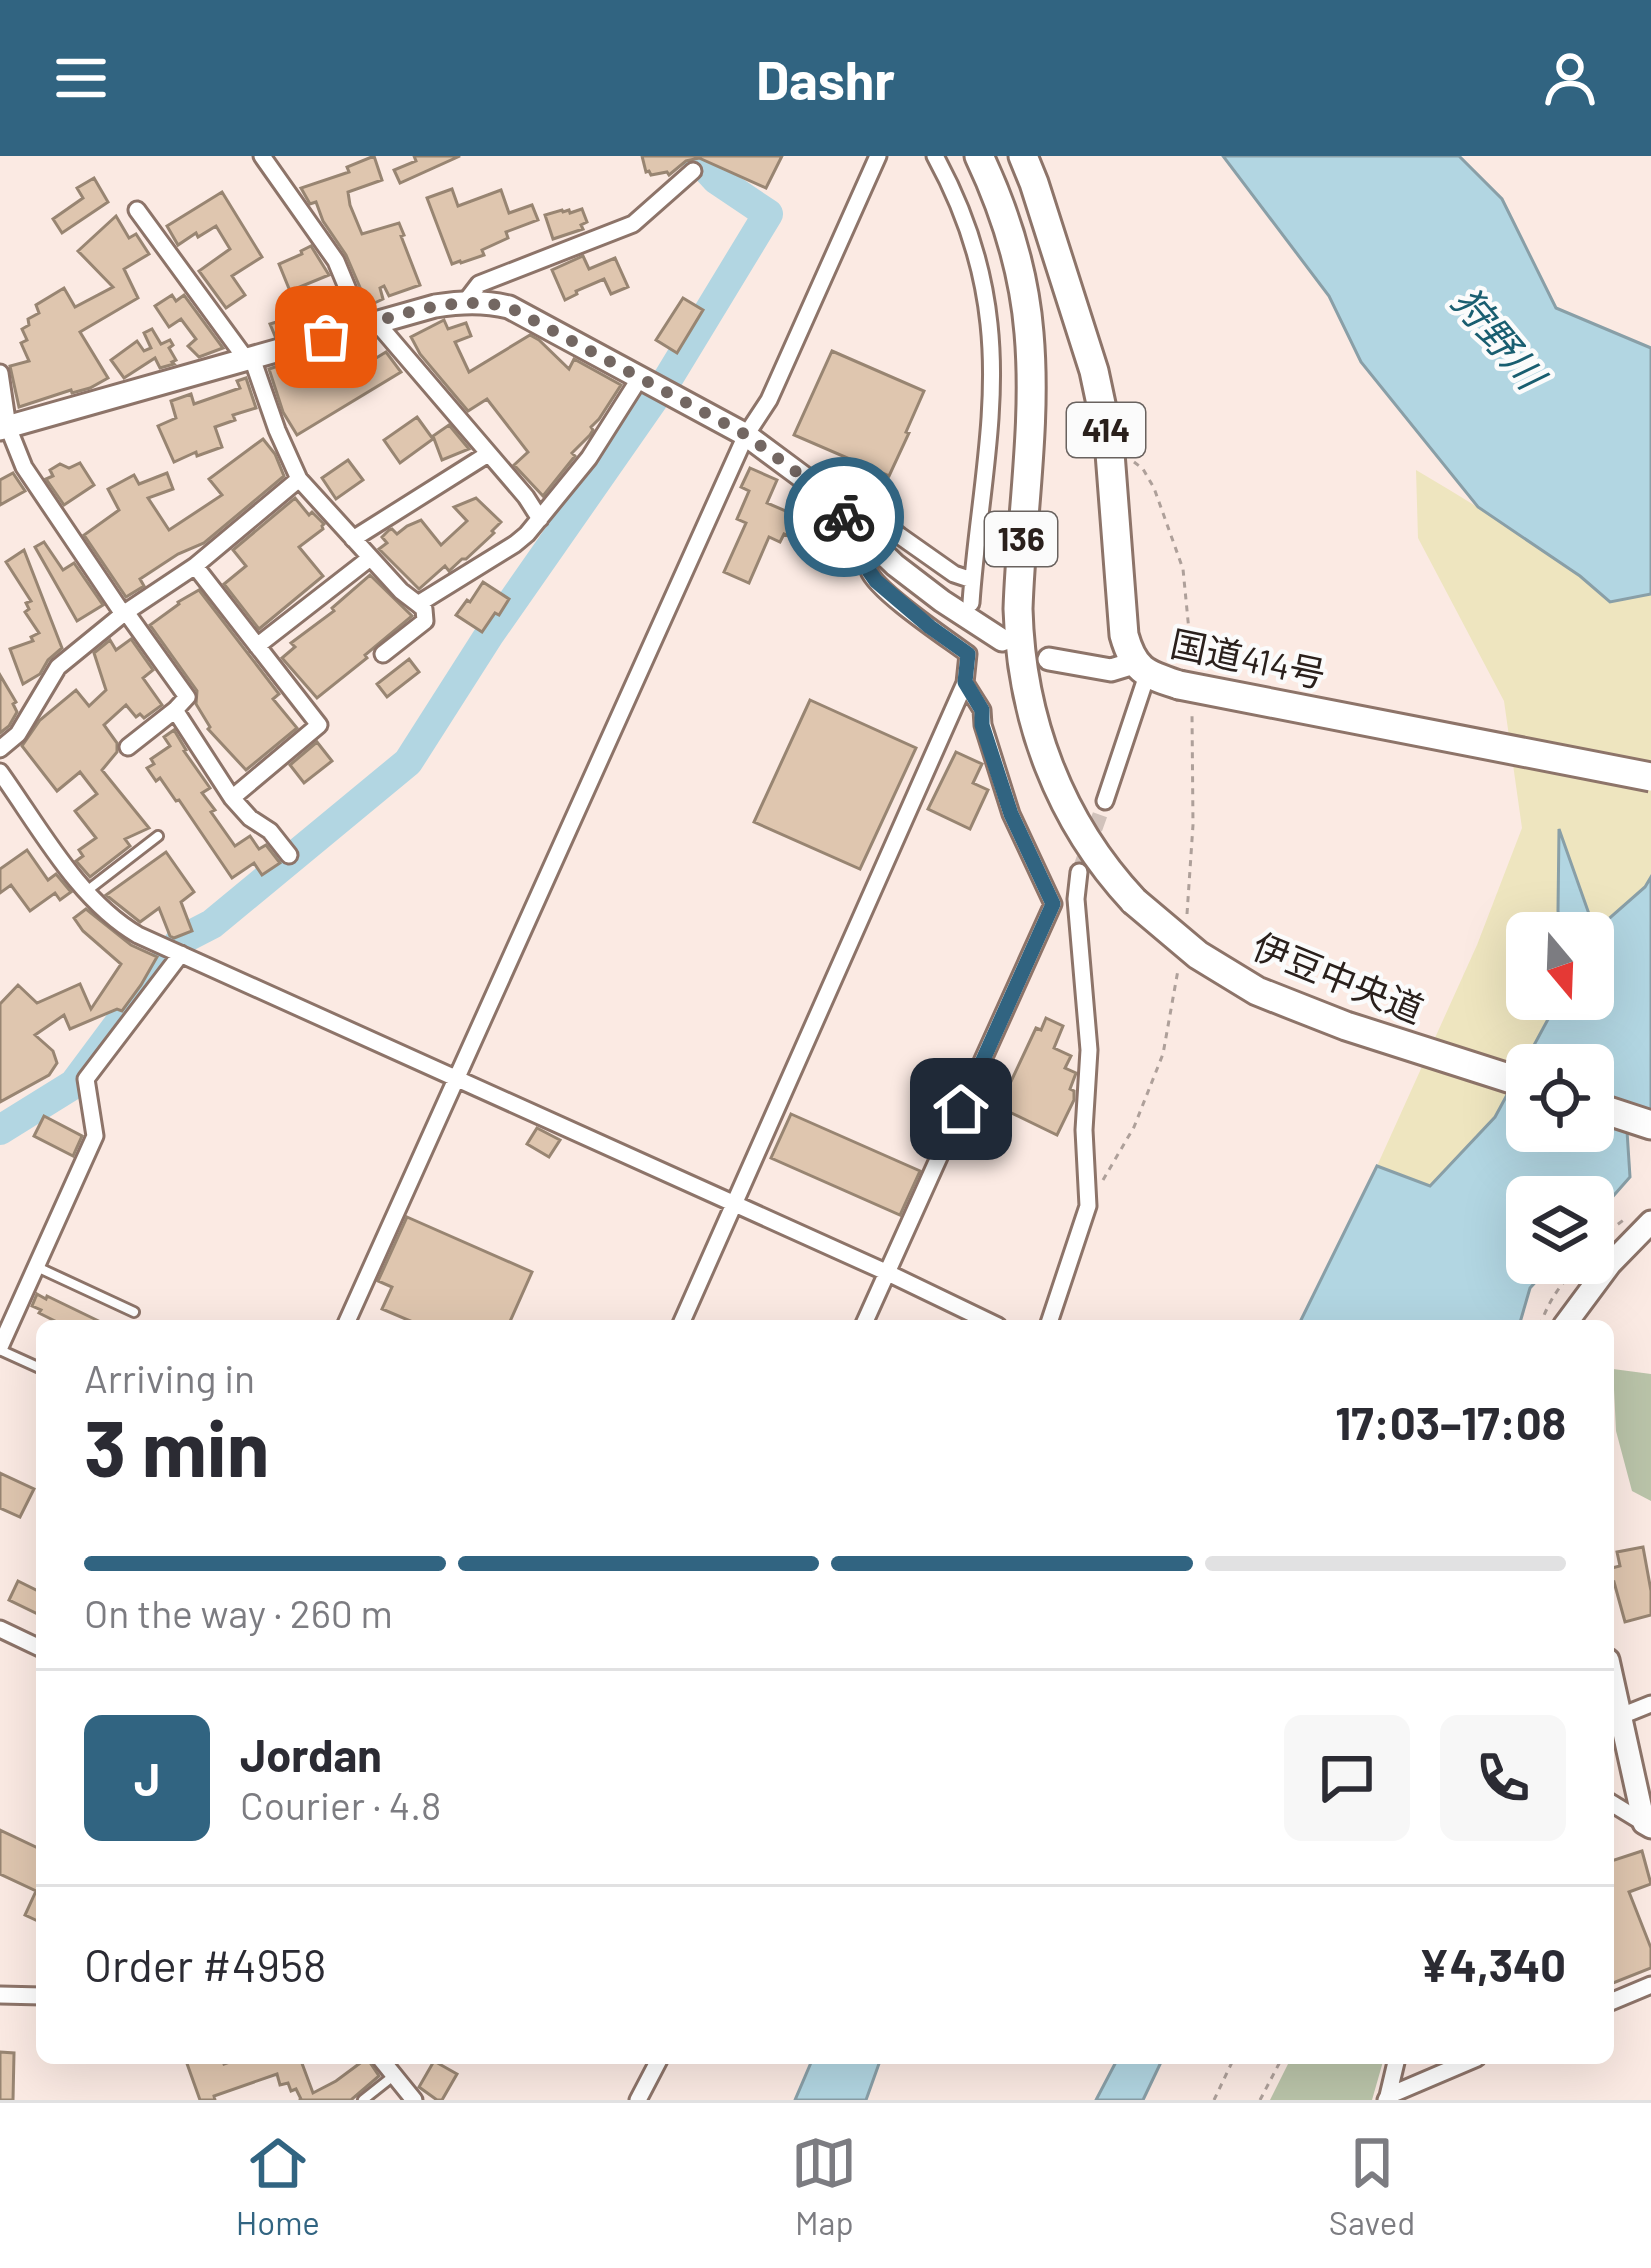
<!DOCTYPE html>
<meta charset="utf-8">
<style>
body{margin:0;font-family:Barlow,"Noto Sans JP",sans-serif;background:#f7f7f7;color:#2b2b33;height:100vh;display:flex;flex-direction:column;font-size:45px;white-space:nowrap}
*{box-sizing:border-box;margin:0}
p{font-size:39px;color:#7c7c81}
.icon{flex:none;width:66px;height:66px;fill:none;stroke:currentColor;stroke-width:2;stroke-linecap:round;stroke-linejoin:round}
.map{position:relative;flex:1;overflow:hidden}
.details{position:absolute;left:36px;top:1164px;width:1578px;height:744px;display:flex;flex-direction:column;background:#fff;border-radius:18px;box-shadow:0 12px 48px #0002}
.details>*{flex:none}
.needle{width:78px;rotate:161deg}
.buttons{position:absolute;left:1506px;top:756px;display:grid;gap:24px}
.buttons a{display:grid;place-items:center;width:108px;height:108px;border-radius:18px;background:#fff;box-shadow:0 12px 48px #0002;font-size:60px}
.pin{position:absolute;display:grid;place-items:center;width:102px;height:102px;color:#fff;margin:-51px;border-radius:24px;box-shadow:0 6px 18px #0006}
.courier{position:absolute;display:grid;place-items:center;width:120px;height:120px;margin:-60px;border:9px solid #316481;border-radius:50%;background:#fff;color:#222;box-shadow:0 3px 15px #0007}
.head em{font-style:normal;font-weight:700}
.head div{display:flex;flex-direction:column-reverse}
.head{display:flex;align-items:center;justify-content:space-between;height:204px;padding:0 48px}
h1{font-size:78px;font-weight:700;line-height:90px}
.bar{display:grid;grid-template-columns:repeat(4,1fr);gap:18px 12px;align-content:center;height:144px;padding:0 48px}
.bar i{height:15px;border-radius:9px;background:#e1e1e2}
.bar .current{background:#316481}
.bar p{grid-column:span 4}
.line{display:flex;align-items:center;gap:30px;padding:0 48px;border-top:3px solid #e1e1e2}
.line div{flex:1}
.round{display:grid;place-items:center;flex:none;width:126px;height:126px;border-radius:18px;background:#f7f7f7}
header{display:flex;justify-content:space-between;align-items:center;height:156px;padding:0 48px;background:#316481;color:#fff;font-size:54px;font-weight:700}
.menu{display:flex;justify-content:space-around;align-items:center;height:168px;border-top:3px solid #e1e1e2;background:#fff;font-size:33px;color:#7c7c81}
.menu a{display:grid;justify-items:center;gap:6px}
.menu .current{color:#316481}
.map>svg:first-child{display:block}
.green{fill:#bac4a9}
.sand{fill:#eee5bf}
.water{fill:#b2d6e2;stroke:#899fa7;stroke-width:3;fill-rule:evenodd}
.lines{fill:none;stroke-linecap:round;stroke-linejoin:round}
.river{stroke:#b2d6e2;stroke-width:30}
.building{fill:#dfc6af;stroke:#988572;stroke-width:3}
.street-tunnel{stroke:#d1c2bb;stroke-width:15;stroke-dasharray:15 8;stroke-linecap:butt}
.lane-casing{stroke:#8d7469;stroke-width:14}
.street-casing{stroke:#8d7469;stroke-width:21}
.secondary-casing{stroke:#8d7469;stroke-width:27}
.highway-casing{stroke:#8d7469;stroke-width:33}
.path{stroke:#aea09a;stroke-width:3;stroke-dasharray:6 6;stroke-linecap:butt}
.lane{stroke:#fff;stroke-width:8}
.street{stroke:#fff;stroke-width:15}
.secondary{stroke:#fff;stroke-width:21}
.highway{stroke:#fff;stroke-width:27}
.highway-bridge-casing{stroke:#8d7469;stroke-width:33;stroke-linecap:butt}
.highway-bridge{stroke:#fff;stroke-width:27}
.done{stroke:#736762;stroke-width:12;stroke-dasharray:0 21.6}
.route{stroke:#316481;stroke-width:15}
.labels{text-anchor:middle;stroke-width:9;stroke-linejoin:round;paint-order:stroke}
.shield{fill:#fbfbfb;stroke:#69625f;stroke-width:3}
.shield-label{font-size:33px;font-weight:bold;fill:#2a201c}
.street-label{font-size:36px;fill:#2a201c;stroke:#fbfbfb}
.water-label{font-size:39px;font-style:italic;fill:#195e70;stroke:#fbfbfb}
</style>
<header><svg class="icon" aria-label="menu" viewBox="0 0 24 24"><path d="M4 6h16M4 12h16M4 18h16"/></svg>Dashr<svg class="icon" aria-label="person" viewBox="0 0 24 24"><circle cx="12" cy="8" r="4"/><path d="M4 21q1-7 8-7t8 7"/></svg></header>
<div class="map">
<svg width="1651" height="1944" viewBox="0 0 1651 1944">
<rect width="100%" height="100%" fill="#fbeae3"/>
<path class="green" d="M1613,1213L1651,1218V1345L1632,1335L1616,1275Z
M1291,1902H1384L1372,1944H1270Z"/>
<path class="sand" d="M1416,314C1483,354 1551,394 1610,446L1651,438V721L1645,731L1595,776L1559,677L1558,755L1561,777H1527V843H1559L1495,961L1430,1030L1377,1010L1477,789L1522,672L1504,545L1418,382Z"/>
<path class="water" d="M1223,0H1459L1502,43L1556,152L1651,192V438L1610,446L1580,420L1478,351L1361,206L1329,140Z
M1559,673L1595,775L1645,731L1651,721V969L1627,975L1630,1021L1593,1063V1041H1527V1107H1553L1530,1132L1519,1170H1298L1377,1010L1430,1030L1495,961L1559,843H1593V777H1561L1558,755ZM1527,909H1593V975H1527Z
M813,1902H881L866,1944H795Z
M1118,1902H1163L1143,1944H1096Z"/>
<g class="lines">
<path class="river" d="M0,974L74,928L181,784L212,768L408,606L489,479L669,221L768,58L716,23L695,0"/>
</g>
<path class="building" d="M374,0L382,24L348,36L350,49L362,78L399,67L404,79L401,80L420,129L389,140L384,130L380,132L383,143L368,150L346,99L323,65L316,46L310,48L301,32L349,16L347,11Z
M414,0H460L400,27L394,14L416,5Z
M642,0H782L766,32L699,2L686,5L669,19L667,16L651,19L649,15L646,16Z
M94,22L108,46L62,77L53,63L83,42L77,32Z
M452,33L458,50L501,34L509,57L532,49L538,64L506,76L508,82L482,94L484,99L461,107L460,105L452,108L427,42Z
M222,36L262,101L232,120L245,139L226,152L199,115L230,93L216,70L198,81L196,77L178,89L167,70Z
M582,53L587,66L581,69L583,73L553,83L545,59L562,54L563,56L569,54L570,57Z
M116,60L129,82L136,78L149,98L124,113L138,142L80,176L108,222L90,232L72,237L71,234L19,251L10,210L29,205L21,187L27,184L22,173L29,169L28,163L39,157L36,149L64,132L75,151L113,131L78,95Z
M311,90L329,119L290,135L279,108L302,98L301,95Z
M583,100L589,113L615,102L628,131L611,138L604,123L576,135L577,138L565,144L552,114Z
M172,139L176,145L184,139L223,192L199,201L188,190L196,183L181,163L169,171L155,150Z
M683,142L703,154L677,197L656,184Z
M315,154L318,162L275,180L270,168Z
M444,164L448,173L466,167L471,180L455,186L469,216L530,179L539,184L569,213L574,203L621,229L599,263L591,271L593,274L590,279L572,297L575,300L543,340L514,309L528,296L487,243L468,255L420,198L411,181Z
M152,173L161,188L170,184L173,189L169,192L176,204L172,206L174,208L160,212L155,202L124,222L111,204L137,185L144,195L151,192L144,177Z
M337,193L350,218L386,196L401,216L297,279L283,256L269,213L284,208L285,211L298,207L299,210Z
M832,195L924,235L906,276L909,277L889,320L794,279Z
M246,222L256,252L233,259L235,264L215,271L222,291L197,300L196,296L174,306L158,270L176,262L171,245L191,238L194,248L240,232L237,225Z
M417,261L433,283L400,307L384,284Z
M449,269L469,293L442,304L433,280Z
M263,283L275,298L284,320L204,387L178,398L140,423L144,430L126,441L84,379L119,354L108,333L134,319L139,328L167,317L173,333L148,342L169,374L222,339L209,323Z
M348,304L363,324L336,343L322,322Z
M80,307L94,329L64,349L46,323L53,320L50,314L60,308L69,312Z
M750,312L777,324L767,347L802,362L804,359L817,365L807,388L784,378L780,386L769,381L749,427L724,416L746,367L737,363L749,335L741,331Z
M13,317L25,335L0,349V324Z
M295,342L309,359L312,356L324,368L322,370L323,373L299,391L323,420L259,473L224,428L246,410L233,394Z
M476,342L501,366L492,375L494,377L466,403H462L449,415L445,410L419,433L379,393L387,387L382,381L389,374L392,373L397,378L407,370L421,364L441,389L467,365L454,351Z
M44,386L63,414L74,407L103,449L77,465L35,391Z
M24,394L62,492L48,504L40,518L23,528L10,493L33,485L31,481L39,477L25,456L29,453L26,447L31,445L6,406Z
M370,419L412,460L365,499L367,502L317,542L282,502L295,491L291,487L334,455L332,452Z
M483,426L509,443L499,459L495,457L482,476L456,459L467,444L470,446Z
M199,434L279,538L273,543L297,572L246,614L208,573L210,571L196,548L197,535L150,469L179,448L178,446Z
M131,483L153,514L143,522L162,549L144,562L140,558L136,561L126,549L104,569L117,587V596L102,614L149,672L125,683L130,690L90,721L76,705L83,700L79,694L96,682L75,655L97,638L80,616L57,635L22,590L40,564L76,534L89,550L106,534L94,497L110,484L116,494Z
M409,503L419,516L387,541L377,528Z
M0,519L16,546L13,548L17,556L9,570L0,577Z
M810,544L916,592L860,713L754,666Z
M174,574L186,594L184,595L210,632L202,637L215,654L211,656L235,690L250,680L259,693L266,689L280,707L262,719L254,707L232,722L179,644L176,645L160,622L156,625L147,612L154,608L151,603L170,590L164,581Z
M317,586L332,605L304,627L290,609Z
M956,596L982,608L973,627L988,634L970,673L928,653Z
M27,694L48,724L56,718L71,736L60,744L55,737L30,755L11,729L0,737V713Z
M166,696L194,736L181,746L192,775L174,782L170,780L159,752L140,766L106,739Z
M86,753L131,789L157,801L141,829L122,855L117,853L70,873L64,859L35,879L53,895L57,907L49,919L0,946V848L18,829L37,847L80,828L91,853L121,808L83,775L74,762Z
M1046,862L1063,870L1054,892L1071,900L1065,912L1076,917L1070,933L1074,935V944L1057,979L999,951L1036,872L1041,874Z
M791,958L920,1015L900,1059L771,1002Z
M44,960L82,980L73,1000L34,980Z
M537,972L560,984L549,1001L527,988Z
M407,1061L532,1116L508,1170H422L382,1153L392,1131L378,1125Z
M37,1138L46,1143L47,1140L109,1170H65L39,1157L41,1154L32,1150Z
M0,1317L34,1333L20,1361L0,1352Z
M1643,1391L1651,1435V1459L1625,1466L1614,1426L1608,1428V1413L1620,1410L1617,1396Z
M18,1425L42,1437V1460L9,1444Z
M0,1674L42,1694V1767L25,1759L36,1735L0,1718Z
M1642,1695L1651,1728L1629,1736L1651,1792V1812L1608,1829V1706Z
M0,1896L14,1897L13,1944H0Z
M185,1902H222L224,1908L241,1902H300L313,1937L336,1925L367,1902L379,1920L351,1944H299L301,1943L296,1933L291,1935L288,1927L280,1929L277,1918L214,1940L215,1944H200Z
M434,1905L457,1918L442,1944H437L419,1931Z"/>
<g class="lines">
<path class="street-tunnel" d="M1079,716L1105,645"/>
<g class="lane-casing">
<path id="lane" d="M88,734L158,680
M37,1111L134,1156
M0,1194L42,1213
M363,1944L392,1921"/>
</g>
<g class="street-casing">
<path id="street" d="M262,0L336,105L363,170
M935,0C963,51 983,110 989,168C999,260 977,355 971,447
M137,54L246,203
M466,145L479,128L633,68L693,15
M377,167L526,341L540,363
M252,202L277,274L299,323L401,435L418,448
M0,217L8,271L24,311L123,458L58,511L18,578L0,593
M804,322L832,326L900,380L954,418L972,424
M353,383L488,298
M195,410L319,569L232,642
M126,456L187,541L175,554L128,591
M123,458L195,410L299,323
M257,490L370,402
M383,498L425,465L424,453L418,448L515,388L527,378L589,302L641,220
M175,554L232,642L250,662L270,675L289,699
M0,616C40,672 78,744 138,779L888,1117L998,1170
M1105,645L1147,519
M345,1170L746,279L769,244L878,0
M680,1170L965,527L968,498C948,483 877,436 869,415C866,406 868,394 868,385
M863,1170L1053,748L1011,658L983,569L982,554L965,527
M1048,1170L1088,1050L1084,974L1089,894L1076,743L1079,716
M0,1191L95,980L86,923L181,798
M0,1473L42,1493
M1621,1560L1651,1548
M1608,1645L1644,1667
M0,1839L42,1840
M1608,1847L1651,1829
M380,1902L414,1944
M1388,1940L1397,1902
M638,1944L660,1902
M1386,1944L1388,1940L1477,1902"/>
</g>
<g class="secondary-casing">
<path id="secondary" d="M0,273L435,150C461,146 483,145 509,151L746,279L804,322L895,409L942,445L1002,484
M1049,503L1111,514L1134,507
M1564,1170L1610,1108L1651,1066
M1608,1504L1644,1667L1651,1671"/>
</g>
<g class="highway-casing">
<path id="highway" d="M979,0C1005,55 1024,115 1029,177C1037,268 1021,362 1018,453C1021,562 1059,665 1134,745
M1023,0L1034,27L1094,215L1104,262L1110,297L1124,479C1134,515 1146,518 1179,529
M1593,950L1651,969"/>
</g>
<path class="path" d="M1134,306L1143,313L1154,332L1183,413L1192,506
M1187,758L1193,669L1192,557
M1103,1024L1134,971L1163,898L1178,814
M1602,1086L1614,1071L1625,1063
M1540,1170C1549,1143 1562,1126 1582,1107
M1214,1944L1234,1902
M1260,1944L1282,1902"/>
<use href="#lane" class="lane"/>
<use href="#street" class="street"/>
<use href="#secondary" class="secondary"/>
<use href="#highway" class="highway"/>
<g class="highway-bridge-casing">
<path id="highway-bridge" d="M1179,529L1651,621
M1134,745L1198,799L1257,835L1346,870L1527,928"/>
</g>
<use href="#highway-bridge" class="highway-bridge"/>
</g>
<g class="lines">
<path class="done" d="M326,181C386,164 447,137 509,151L746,279L805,322L844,361"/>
<path class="route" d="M844,361L868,385L869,415L876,425L930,471L968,498L965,526L982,554V569L1011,658L1053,748L961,953"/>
</g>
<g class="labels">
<g class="shield">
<rect x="1067" y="247" width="78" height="54" rx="9"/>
<rect x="985" y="356" width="72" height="54" rx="9"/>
</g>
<g class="shield-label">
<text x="1106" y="286">414</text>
<text x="1021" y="395">136</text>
</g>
<g class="street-label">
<text transform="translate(1248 503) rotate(12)" y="13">国道414号</text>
<text transform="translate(1338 822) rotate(22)" y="13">伊豆中央道</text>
</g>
<g class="water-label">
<text transform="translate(1498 182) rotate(50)" y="14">狩野川</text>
</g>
</g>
</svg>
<div class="buttons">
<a><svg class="needle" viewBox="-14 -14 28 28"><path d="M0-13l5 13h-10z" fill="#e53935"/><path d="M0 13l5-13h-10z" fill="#7c7c81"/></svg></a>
<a><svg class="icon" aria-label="locate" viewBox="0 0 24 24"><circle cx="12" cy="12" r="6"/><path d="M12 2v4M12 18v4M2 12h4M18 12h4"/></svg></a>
<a><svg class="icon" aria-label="layers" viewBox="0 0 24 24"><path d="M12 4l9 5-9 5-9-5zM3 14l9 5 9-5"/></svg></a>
</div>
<div class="pin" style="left:326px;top:181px;background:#ea580c"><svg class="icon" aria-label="bag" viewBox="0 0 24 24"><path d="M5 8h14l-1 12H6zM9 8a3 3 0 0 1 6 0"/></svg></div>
<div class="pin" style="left:961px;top:953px;background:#1f2937"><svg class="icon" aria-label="home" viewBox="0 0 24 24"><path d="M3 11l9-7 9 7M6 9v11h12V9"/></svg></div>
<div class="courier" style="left:844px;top:361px"><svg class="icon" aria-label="bike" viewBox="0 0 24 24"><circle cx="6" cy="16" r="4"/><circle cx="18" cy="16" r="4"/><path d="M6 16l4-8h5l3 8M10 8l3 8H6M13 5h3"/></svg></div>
<section class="details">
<div class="head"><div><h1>3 min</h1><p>Arriving in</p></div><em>17:03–17:08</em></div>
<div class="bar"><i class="current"></i><i class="current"></i><i class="current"></i><i></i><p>On the way · 260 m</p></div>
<div class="line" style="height:216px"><b class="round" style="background:#316481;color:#fff">J</b><div><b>Jordan</b><p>Courier · 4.8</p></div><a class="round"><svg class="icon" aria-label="chat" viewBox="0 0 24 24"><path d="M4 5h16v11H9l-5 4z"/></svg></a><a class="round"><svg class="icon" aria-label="phone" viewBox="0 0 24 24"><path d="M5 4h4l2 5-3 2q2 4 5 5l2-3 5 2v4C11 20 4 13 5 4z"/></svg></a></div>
<div class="line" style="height:156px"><div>Order #4958</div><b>¥4,340</b></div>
</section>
</div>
<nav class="menu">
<a class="current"><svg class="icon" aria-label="home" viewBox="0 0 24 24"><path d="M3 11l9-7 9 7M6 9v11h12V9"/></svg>Home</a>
<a><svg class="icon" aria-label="map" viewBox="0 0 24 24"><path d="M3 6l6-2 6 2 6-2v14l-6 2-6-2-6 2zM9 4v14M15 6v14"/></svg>Map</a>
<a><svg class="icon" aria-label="saved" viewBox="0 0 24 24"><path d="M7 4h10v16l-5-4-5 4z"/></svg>Saved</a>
</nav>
